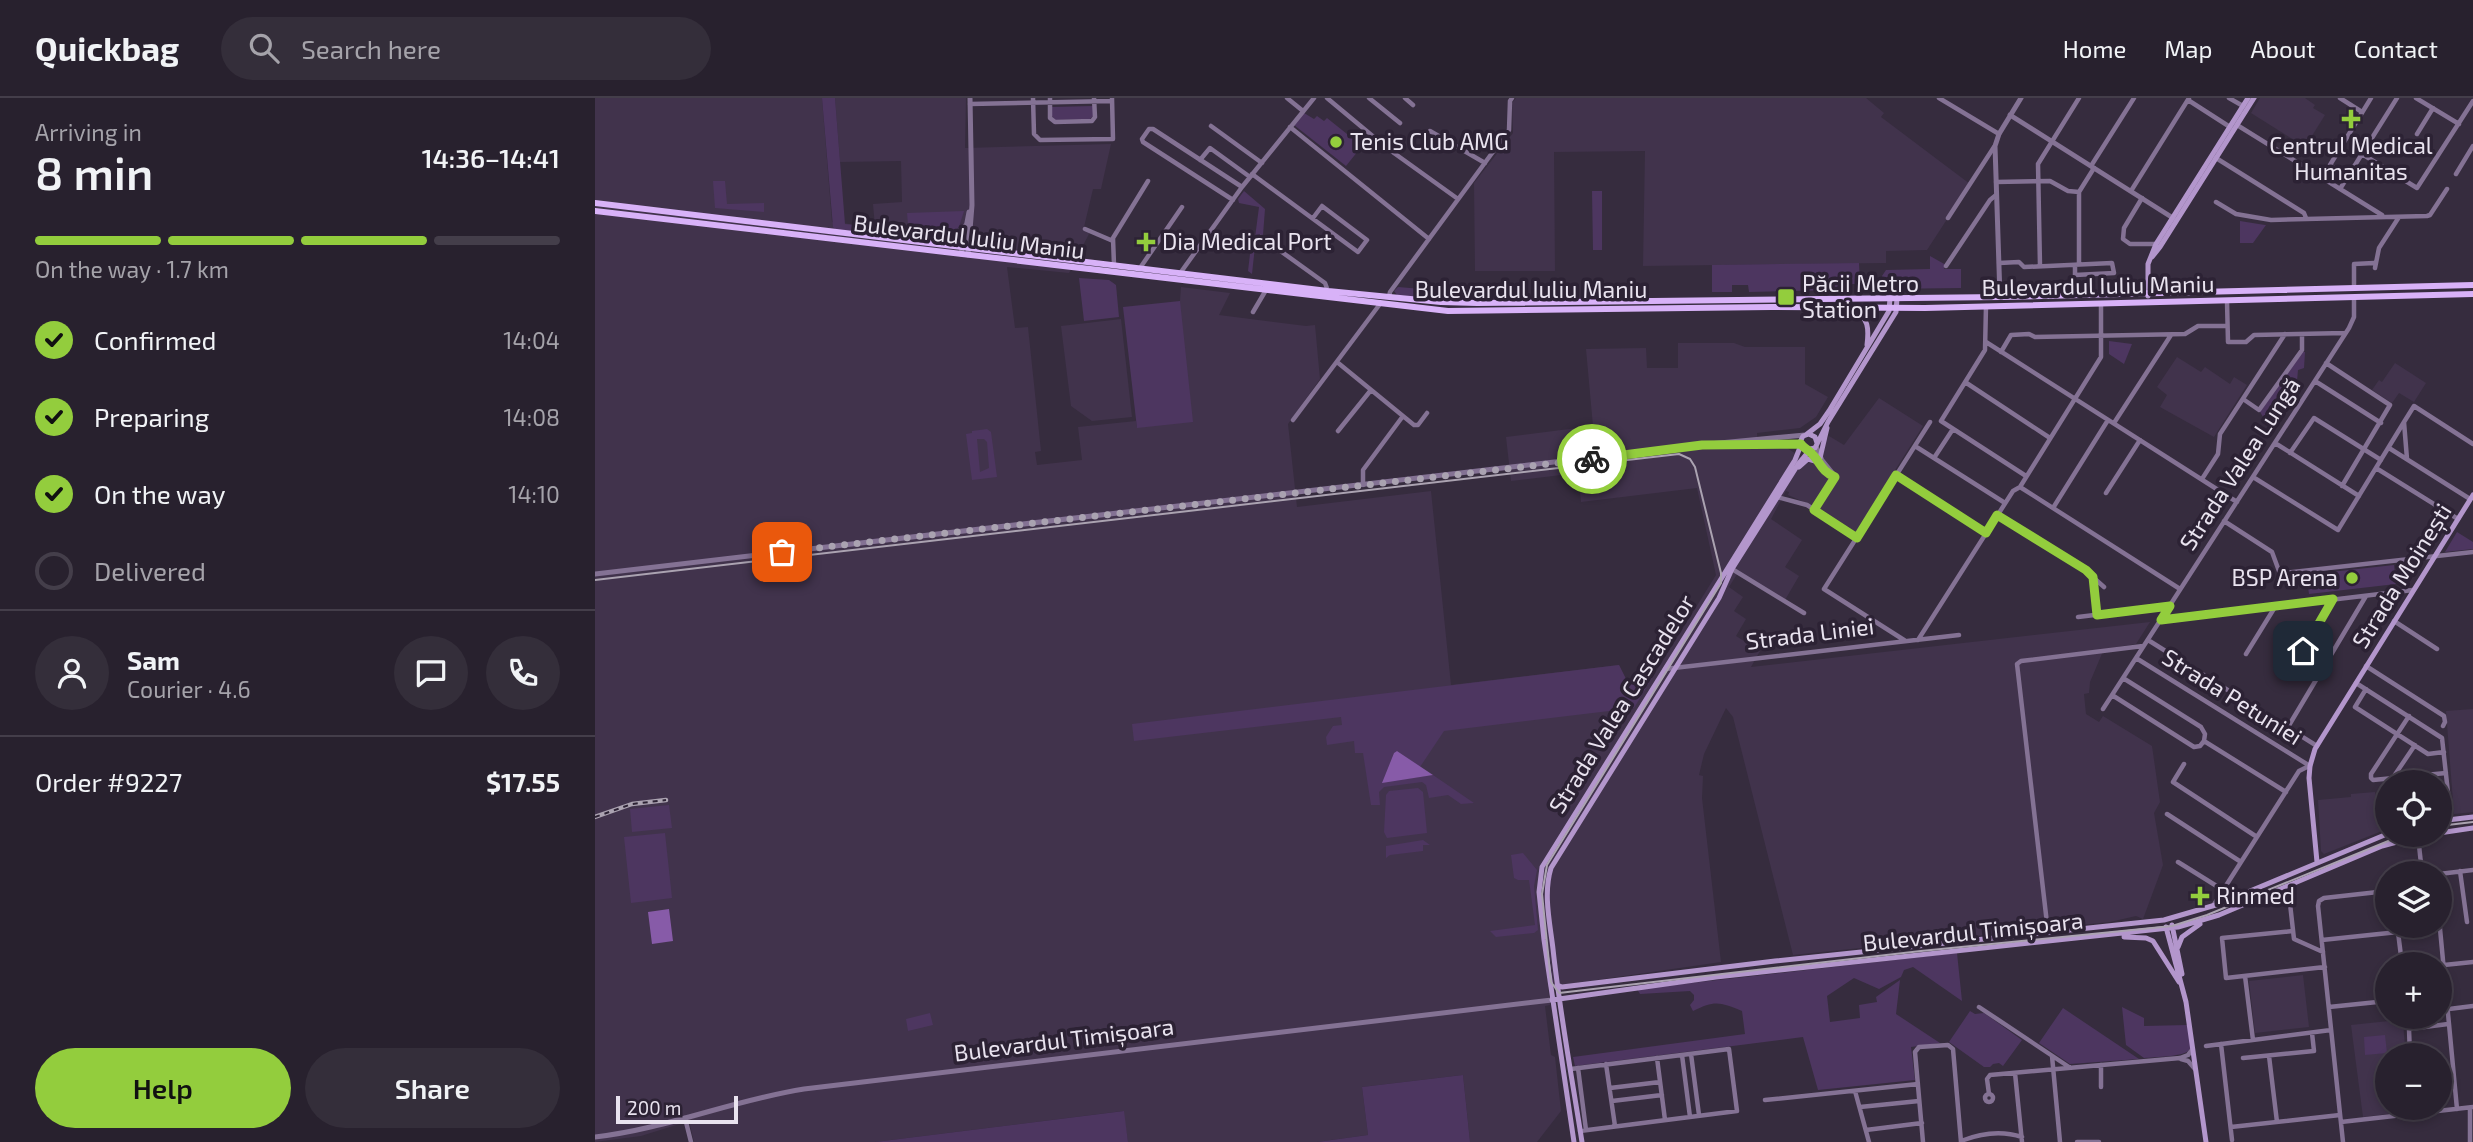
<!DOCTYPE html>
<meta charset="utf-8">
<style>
body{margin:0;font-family:"Exo 2",sans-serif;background:#342e3a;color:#f1f3f6;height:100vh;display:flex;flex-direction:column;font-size:26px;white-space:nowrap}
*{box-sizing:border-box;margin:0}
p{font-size:23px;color:#a5a3aa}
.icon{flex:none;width:38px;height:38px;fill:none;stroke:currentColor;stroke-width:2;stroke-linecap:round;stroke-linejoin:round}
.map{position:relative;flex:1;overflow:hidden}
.details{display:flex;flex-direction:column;background:#28212e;width:595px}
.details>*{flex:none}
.fabs{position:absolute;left:1780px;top:672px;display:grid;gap:14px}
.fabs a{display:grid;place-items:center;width:77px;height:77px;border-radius:50%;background:#28212e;box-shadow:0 4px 10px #0003,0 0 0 2px #443e4a;font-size:35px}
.scale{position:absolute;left:21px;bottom:18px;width:122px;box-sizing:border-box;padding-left:7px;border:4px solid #e9e3ef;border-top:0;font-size:19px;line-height:24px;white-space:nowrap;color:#e9e3ef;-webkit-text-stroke:5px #2c2234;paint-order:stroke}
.pin{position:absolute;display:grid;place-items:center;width:60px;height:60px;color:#fff;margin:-30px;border-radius:14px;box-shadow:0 4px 10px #0006}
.courier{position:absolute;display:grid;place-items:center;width:70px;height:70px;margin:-35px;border:5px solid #93cd3d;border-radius:50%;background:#fff;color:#222;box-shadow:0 2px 9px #0007}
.summary em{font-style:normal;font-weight:600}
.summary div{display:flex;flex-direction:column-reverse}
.summary{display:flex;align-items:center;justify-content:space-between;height:119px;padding:0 35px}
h1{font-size:46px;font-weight:600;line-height:52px}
.bar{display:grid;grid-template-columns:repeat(4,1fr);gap:10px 7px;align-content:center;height:84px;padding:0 35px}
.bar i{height:9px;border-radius:5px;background:#443e4a}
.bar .current{background:#93cd3d}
.bar p{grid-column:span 4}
.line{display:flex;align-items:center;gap:18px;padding:0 35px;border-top:2px solid #443e4a}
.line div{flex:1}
.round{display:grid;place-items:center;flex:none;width:74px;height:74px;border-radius:37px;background:#342e3a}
ol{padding:0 35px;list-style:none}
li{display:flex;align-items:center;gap:21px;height:77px}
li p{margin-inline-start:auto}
li .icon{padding:7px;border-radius:50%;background:#93cd3d;color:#111;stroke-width:4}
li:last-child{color:#a5a3aa}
li i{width:38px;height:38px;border:4px solid #443e4a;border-radius:50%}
.button{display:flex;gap:14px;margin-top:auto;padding:14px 35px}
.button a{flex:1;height:80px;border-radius:42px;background:#93cd3d;color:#111;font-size:28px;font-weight:600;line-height:80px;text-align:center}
.button a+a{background:#342e3a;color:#f1f3f6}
header{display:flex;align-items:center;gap:42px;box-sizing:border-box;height:98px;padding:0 35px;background:#28212e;border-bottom:2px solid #443e4a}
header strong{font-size:33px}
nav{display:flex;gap:38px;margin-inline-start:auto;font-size:24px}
.search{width:490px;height:63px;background:#342e3a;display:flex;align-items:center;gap:18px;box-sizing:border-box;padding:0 24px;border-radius:38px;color:#a5a3aa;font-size:26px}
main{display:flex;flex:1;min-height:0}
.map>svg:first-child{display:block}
.built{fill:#41334c}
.green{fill:#4d3660;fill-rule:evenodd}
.water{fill:#875ba8}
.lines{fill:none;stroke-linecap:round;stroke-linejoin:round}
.minor{stroke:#847294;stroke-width:4.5}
.tertiary{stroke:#847294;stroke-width:5}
.secondary{stroke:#b396cc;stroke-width:5}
.primary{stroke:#d8b2f8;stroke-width:6}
.tram{stroke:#aba3b1;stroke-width:2}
.rail-casing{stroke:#aba3b1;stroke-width:4.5}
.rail{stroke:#2c2234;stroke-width:2;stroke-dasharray:5;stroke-linecap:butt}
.done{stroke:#aaa3b1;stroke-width:7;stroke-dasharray:0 12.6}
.route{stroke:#93cd3d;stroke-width:9}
.poi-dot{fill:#93cd3d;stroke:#2c2234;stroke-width:2.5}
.labels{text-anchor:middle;stroke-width:7;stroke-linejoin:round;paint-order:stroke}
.poi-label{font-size:23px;fill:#e9e3ef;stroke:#2c2234;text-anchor:start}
.street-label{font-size:23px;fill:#e9e3ef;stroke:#2c2234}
</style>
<header>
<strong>Quickbag</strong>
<div class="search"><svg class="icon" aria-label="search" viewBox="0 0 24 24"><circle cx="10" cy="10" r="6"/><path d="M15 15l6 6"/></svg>Search here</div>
<nav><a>Home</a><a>Map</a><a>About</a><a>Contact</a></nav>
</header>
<main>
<section class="details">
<div class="summary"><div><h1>8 min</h1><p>Arriving in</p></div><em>14:36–14:41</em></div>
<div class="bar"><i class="current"></i><i class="current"></i><i class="current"></i><i></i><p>On the way · 1.7 km</p></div>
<ol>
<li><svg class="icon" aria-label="check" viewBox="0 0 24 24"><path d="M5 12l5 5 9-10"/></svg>Confirmed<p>14:04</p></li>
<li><svg class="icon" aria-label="check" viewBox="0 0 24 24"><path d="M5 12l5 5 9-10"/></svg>Preparing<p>14:08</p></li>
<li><svg class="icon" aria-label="check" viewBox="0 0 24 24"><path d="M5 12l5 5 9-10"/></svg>On the way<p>14:10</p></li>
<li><i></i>Delivered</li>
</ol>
<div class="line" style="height:126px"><a class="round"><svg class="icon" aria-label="person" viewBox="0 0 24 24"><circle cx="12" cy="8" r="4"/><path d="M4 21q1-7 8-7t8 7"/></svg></a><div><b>Sam</b><p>Courier · 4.6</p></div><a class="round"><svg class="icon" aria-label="chat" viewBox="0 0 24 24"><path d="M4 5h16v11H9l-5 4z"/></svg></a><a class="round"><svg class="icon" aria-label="phone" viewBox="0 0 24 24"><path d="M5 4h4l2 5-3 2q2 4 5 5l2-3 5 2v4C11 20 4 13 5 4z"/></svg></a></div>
<div class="line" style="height:91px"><div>Order #9227</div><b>$17.55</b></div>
<div class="button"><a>Help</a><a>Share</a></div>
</section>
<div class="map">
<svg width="1878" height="1044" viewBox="0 0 1878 1044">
<rect width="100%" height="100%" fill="#362c3e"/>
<path class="built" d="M0,0H227L237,124L280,129L278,106L307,104L306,63L245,64L240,0H371L370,50L516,46L506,91H498L489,129L496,132L474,175L412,169L420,230L433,229L446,353L440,354L442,367L487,362L483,329L541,323L542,329L585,203L586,189L635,195L624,217L711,228L720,227L725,281L693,326L702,409L836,393L856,587L1024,567L1032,583L1057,580L1121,477L1102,390L986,404L983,375L916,383L911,339L998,328L991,251L1051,250L1052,270H1083V245H1139L1150,249H1210V286L1233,299L1221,319L1205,330L1162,335L1163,348L1192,350L1215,365L1234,338L1249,347L1284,300L1328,328L1261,434L1227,412L1193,397L1194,394L1191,393L1176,421L1207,442L1190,469L1204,478L1190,502L1144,473L1134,489L1148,499L1139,513L1151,521L1141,538L1165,553L1156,569L1555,524L1541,546L1509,551L1495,584L1494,595L1489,596L1491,616L1504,624L1508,618L1557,648L1565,704L1559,715L1568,767L1548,821L1541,818L1515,824L1198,857L1138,619L1131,610L1109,656L1104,677L1108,678L1107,700L1126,864L953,889L955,907L950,908L956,957L960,959L966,1013L942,1044H875L868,977L767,989L773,1037L722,1044H533L528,1013L280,1044H99L94,1023L46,1038L0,1044Z
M921,0H1271L1289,15L1286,19L1375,86L1332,152L1291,153V165L1048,168L1050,53L959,54L960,173H880L879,85L918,35L917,5Z
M1665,0H1710L1720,7L1718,10L1730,17L1710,49L1656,15Z
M526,221L537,319L497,323L476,308L466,228Z
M1582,259L1606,274L1610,269L1635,286L1639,279L1652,287L1619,339L1565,309L1572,297L1562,289Z
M1800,265L1831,285L1819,304L1804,295L1797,305L1777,292L1784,282L1787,284Z
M1878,611V714L1859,716L1851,613Z
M1780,694L1783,711H1792V731L1729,756L1726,753L1723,702L1756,699V696Z
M1708,877L1714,929L1660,935L1654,883Z
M1794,923L1808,926L1811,957H1792V1010H1817V1013L1768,1019L1756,927Z"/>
<path class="green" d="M227,0H240L250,126L308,133L306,137L302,138L240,131L238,129Z
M498,8V18L495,21L460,22L457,18V9Z
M709,15L719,21L722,18L729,23L732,20L767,48L751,68L699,27Z
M130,83L132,106L169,105V114L120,110L118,83Z
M649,93L670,111L668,137L664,141L661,139L657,176L653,173L655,156L658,155L664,109L644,105L643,101Z
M997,93H1007V152H998Z
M369,113L364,129L357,135L317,131L313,126L312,115Z
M1645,123L1670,127H1671L1658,145H1645Z
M1335,158L1351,167L1349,171H1366V190L1287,191V178L1291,172L1335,171Z
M1264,165L1265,186H1243V192L1154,194L1153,187H1137V194H1117V167Z
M484,180L514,182L521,187L524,219L489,223Z
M803,189L839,192L845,201L802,197L799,193Z
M585,203L598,324L542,330L528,209Z
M1514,243L1537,246L1529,266L1514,256Z
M1706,254H1710L1709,270L1703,272L1701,294L1696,291L1695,293H1685L1684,309L1679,310L1678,329L1675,331L1664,312Z
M392,331L396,334L402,379L377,382L371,336L377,335V333ZM382,341H389L392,344L394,370L385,374Z
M1862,434L1878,444V451L1850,454Z
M1799,467L1801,486L1714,496L1713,489L1717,484L1709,477Z
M1024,567L1032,583L1057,580L1039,610L849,633L825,669L802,653L799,655L788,684L838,677L879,705L866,706L853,697L834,700L831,687L827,684L789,689L784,694L785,707H776L768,655H760L759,643L732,647L731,639L738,628L747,627L746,619L539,643L537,626Z
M823,690L828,694L832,735L792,740L789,734L791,697L794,693Z
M74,707L77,730L37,734L35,711Z
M70,735L77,800L36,805L29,739Z
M828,742L835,747H828V753L795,757L791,760V748Z
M928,755L942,772L939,788L943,832L939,835L901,839L895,833L940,827L934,782H923L919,780L916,757Z
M1362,855L1367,903L1318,869L1309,872L1306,879L1284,891L1259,880L1232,898L1235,924L1265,920L1264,907L1282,904L1281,899L1305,882L1301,916L1345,945L1316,949L1320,982L1223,992L1208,939L980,968L978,959L1150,936L1147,913C1125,904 1120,902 1098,913L1095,907L1099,902V897L1095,893L1045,896L1042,891Z
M1527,909L1549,920V928L1593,927C1594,934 1598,945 1595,951C1591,959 1559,959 1549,960L1531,947Z
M1468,910L1544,961L1475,966L1444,945Z
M1375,913L1380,916L1389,915L1427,942L1408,968L1404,965L1398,966L1395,969H1389L1354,944Z
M335,915L338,927L313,933L311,921Z
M1790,937L1792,955L1770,957L1769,939Z
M868,977L875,1044H722L773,1037L767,989Z
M529,1013L533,1044H280Z"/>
<path class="water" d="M802,653L838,677L787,685L799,655Z
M74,811L78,843L57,846L53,814Z"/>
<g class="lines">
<path class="minor" d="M438,0L439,36L445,42L518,41L517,0
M455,0V20L460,24L497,23L500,19L499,0
M692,0L708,13
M732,0L792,50L863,101
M774,0L805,25
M810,0L818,7
M1344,0L1404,36
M1634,0L1648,8
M1745,0L1767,14
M1821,0L1864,26
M1593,2L1635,29
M375,6L517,3
M1642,27L1787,117
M616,28L667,65
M695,29L834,141
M835,33L890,65
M1822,36L1838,10
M1767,56L1822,90L1878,3
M1621,60L1709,115L1711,120
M605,62L615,50L655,79
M1496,68L1539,0
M657,76L763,154L772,142L727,108L718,120
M1861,76L1878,48
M1752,79L1735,67L1776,0
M1401,84L1455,83L1473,93L1484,94
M1745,91L1802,0
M1536,93L1594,0
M1547,100L1529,130L1528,141L1535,146H1561
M638,102L548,44L547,41L554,31H558L647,89
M1621,104L1641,116L1676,122L1832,118L1835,117L1852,91
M1353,120L1399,49
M490,131L518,143
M666,139L730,185L733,193
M1404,165L1424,164L1429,169L1517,165L1519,175L1480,177V167
M1484,166V94L1499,70
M519,167L518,140L553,83
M1351,168L1395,102L1401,97
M1445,168L1443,66L1484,0
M545,170L587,109
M1780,170L1784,150L1804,119
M586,174L647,89L719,0
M1759,190V166L1779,165
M794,199L795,194L914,32L915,3L917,0
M1632,203L1633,244H1651L1659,237L1750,235
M1391,208L1390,252L1346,323L1431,378
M658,214L671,192
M1391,244L1642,404
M1406,254L1416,237L1434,236L1440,239L1590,236L1603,228H1632
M742,264L819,327H823L832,315
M1731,265L1795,307L1747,388
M1720,283L1786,325
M1370,284L1455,340
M1648,301L1664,312L1707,252V236
M698,322L785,206
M1519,325L1576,237
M743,333L776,292
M1680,345L1764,398
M1221,348L1227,362L1240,378
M1320,348L1410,405
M1794,350L1875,401
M1214,353L1224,367L1240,379
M1695,355L1719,320L1786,362
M1339,360L1358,331
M1812,361L1809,324L1819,308L1878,346
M1781,370L1863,421
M1301,377L1391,435
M1658,379L1743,432L1809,324
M1607,381L1623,356L1625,336L1690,236
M768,387V372L808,318
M1425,389L1585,491
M1511,395L1545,342
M1182,399L1212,407L1263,440
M1458,410L1513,322
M1219,412L1240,379
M1402,417L1491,473L1509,489
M1629,423L1677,454L1684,473L1688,475L1878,454
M1137,471L1209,515
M1498,480L1502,517
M1483,519L1574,508
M1567,522L1818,492
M1799,523L1842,551
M1309,542L1229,491L1335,324
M1323,542L1418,393L1425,389L1506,259V206
M1553,542L1722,648
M1651,556L1680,509
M1541,560L1715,668
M1771,568L1849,618L1850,624L1848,628
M1070,571L1364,537
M1694,577L1738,502
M1528,580L1606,629L1610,636L1609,643
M1761,585L1847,640L1856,722
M1771,591L1760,609L1833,656L1849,654
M1517,597L1599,649L1605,648L1609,643
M1508,611L1754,230L1759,219V200
M1814,618L1776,676V680L1778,682L1851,675
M1693,629L1771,498
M1609,643L1691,694
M1589,666L1578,684L1662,739
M1797,681L1820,647
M1572,716L1646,764
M1823,738L1827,775
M1583,764L1628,792
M1839,770L1840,775
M1865,773L1872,824
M1844,776L1878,772
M1693,788L1699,841L1728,854
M1618,808L1704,673L1714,668
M1844,820L1862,1011
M1698,833L1627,840L1631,880L1730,869
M1453,834L1422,566L1426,563L1548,548
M1727,842L1803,834L1807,866
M1849,867L1878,864
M1650,878L1658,942
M1384,909L1474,969
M1734,909L1792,903
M1844,909L1854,911L1878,908
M1626,946L1637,1042
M1611,948L1736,932
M1096,956L1104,1017
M1087,957L1095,1019
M1815,957L1814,931L1853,926
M1457,958L1465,1044
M1674,958L1682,1024
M1062,960L1070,1022
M1648,960L1719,953L1717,935
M1586,961L1593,963L1600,971
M1011,966L1020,1028
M1506,967V989
M983,970L991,1032
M976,971L1134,951L1142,1013L985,1033
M1420,975L1427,1044
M1015,990L1065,984
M1260,993L1274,1044
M1390 1000a4 4 0 1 1 8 0a4 4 0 1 1-8 0Z
M1394,996L1392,981L1395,977L1585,960L1593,957L1597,952
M1170,1002L1323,986
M1017,1003L1067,997
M1265,1009L1324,1003
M90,1020L96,1044
M1746,1024L1878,1009
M1636,1029L1745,1017
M1271,1032L1327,1025
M1366,1043C1386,1035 1406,1032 1427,1039
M1328,1044L1320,954L1324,949L1353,947L1358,951L1366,1044
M1482,1044H1504
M1748,1044L1723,808L1724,803L1729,800L1792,793
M1875,1044V1010"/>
<path class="tertiary" d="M1415,17L1578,120
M306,142L311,135L316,132L359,138L370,128
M366,156L374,114
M373,157L377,107L375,0
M1405,199L1400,48L1404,36L1426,0
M1141,346H1206
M0,476L1114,346L1210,337
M0,1039C71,1031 138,1002 209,991L957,902"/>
<path class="secondary" d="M1557,159L1565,149L1659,0
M1553,198V166L1561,146L1653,0
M1258,211C1274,220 1274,231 1272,247
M1212,336L1225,326L1234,313L1294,213L1295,200
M1222,345L1220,339L1214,336L1208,338L1205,344L1210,352L1220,350L1233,324L1301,214L1302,200
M1225,360L1232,330
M1204,369L1213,361L1220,363
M1844,723L1878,719
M1844,735L1878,730
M1722,764L1714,680L1715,668L1720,651L1878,397
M1577,827L1587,876
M1571,829L1591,904L1611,1044
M1529,839L1551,840L1558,843L1584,884
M1583,849L1587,839L1605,826
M962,887L967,889L1180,863L1569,822L1624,806L1792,736
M957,902L1121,879L1583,829L1624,817L1787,748L1828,737
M979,1044L949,842L944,794L947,769L1200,362L1206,347
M987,1044C977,980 965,916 958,851C955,825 948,796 956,770L1124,500L1137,471L1204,365L1214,353"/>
<path class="primary" d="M0,105L733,193L846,204L882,205L1405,199L1878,187
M0,113L853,213L1176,209L1330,210L1878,196"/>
<path class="tram" d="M0,482L1084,356L1095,361L1100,369L1126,475V485L952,767L947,796L956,884L964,895L1326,853L1577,828L1612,817L1808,737
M1844,728L1878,724"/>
<g class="rail-casing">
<path id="rail" d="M0,719L37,706L71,702"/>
</g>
<use href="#rail" class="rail"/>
</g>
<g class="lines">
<path class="done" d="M187,454L997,361"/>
<path class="route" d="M997,361L1107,347L1206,346C1208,349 1211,351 1214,353C1225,362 1225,373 1240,379L1219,412L1262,440L1301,377L1391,435L1402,417L1491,472L1498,479L1502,517L1575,508L1566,522L1738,501L1708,553"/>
</g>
<g class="poi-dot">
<path d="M1752.5 10.5h7v7h7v7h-7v7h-7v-7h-7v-7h7z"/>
<circle cx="741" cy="44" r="7"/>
<path d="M547.5 133.5h7v7h7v7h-7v7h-7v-7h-7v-7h7z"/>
<rect x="1182" y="190" width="18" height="18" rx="3.5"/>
<circle cx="1757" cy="480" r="7"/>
<path d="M1601.5 787.5h7v7h7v7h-7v7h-7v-7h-7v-7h7z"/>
</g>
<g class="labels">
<g class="poi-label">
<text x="755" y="52">Tenis Club AMG</text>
<text x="1756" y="56" text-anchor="middle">Centrul Medical<tspan x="1756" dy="26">Humanitas</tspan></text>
<text x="567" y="152">Dia Medical Port</text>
<text x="1207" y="194">Păcii Metro<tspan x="1207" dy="26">Station</tspan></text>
<text x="1743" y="488" text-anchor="end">BSP Arena</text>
<text x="1621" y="806">Rinmed</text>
</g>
<g class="street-label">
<text transform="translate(374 139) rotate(7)" y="8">Bulevardul Iuliu Maniu</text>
<text transform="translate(1503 188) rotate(-1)" y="8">Bulevardul Iuliu Maniu</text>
<text x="936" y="200">Bulevardul Iuliu Maniu</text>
<text transform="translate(1645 366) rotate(-57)" y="8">Strada Valea Lungă</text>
<text transform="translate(1807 478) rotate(-58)" y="8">Strada Moinești</text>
<text transform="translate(1215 536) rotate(-7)" y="8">Strada Liniei</text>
<text transform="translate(1637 599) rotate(32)" y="8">Strada Petuniei</text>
<text transform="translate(1027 606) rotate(-58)" y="8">Strada Valea Cascadelor</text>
<text transform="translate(1378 834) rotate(-6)" y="8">Bulevardul Timișoara</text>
<text transform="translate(469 942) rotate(-7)" y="8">Bulevardul Timișoara</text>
</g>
</g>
</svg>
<div class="fabs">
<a><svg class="icon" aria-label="locate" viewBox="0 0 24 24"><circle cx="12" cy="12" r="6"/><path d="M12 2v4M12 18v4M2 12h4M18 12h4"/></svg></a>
<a><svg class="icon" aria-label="layers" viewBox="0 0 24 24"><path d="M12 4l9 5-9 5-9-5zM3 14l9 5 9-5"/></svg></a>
<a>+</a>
<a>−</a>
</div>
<div class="scale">200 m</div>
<div class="pin" style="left:187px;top:454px;background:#ea580c"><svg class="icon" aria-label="bag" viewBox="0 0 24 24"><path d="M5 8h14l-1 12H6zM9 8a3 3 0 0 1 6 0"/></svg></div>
<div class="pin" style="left:1708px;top:553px;background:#1f2937"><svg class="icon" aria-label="home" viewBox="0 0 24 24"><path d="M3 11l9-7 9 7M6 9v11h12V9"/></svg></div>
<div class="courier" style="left:997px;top:361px"><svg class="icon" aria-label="bike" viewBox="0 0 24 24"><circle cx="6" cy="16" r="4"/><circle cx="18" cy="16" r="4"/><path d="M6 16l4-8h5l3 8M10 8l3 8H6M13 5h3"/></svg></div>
</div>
</main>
